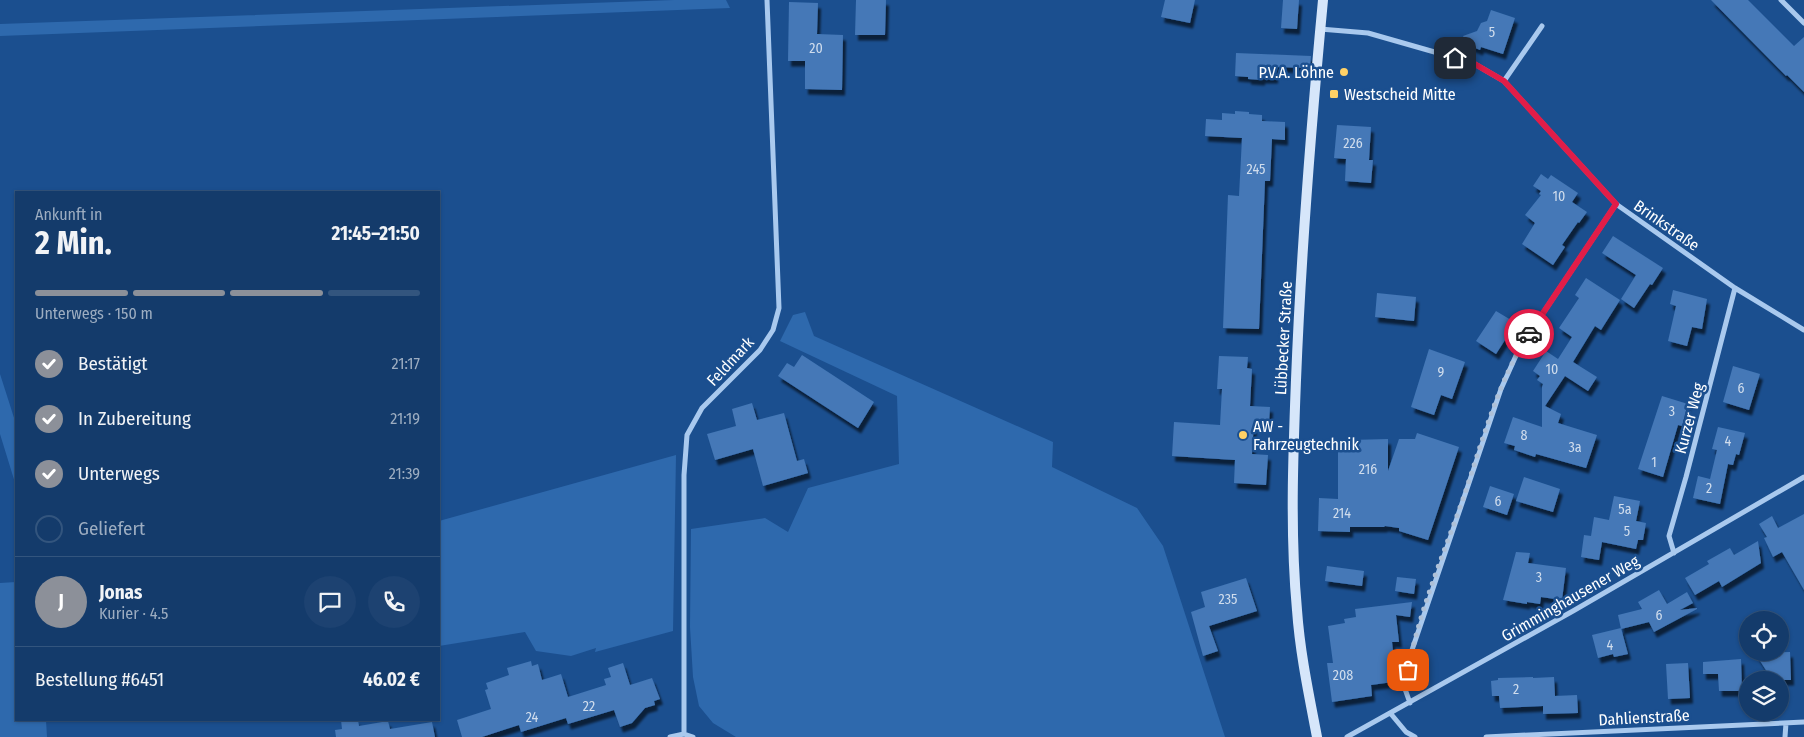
<!DOCTYPE html>
<html lang="de">
<meta charset="utf-8">
<style>
body{margin:0;font-family:"Fira Sans Condensed",sans-serif;background:#1d4271;color:#f1f3f6;height:100vh;display:flex;flex-direction:column;font-size:19px;white-space:nowrap}
*{box-sizing:border-box;margin:0}
p{font-size:16px;color:#9dadc1}
.icon{flex:none;width:28px;height:28px;fill:none;stroke:currentColor;stroke-width:2;stroke-linecap:round;stroke-linejoin:round}
.map{position:relative;flex:1;overflow:hidden}
.drawer{position:absolute;left:15px;top:191px;width:425px;height:530px;display:flex;flex-direction:column;background:#143b6b;border-radius:0px;box-shadow:0 1px 4px #0004,0 0 0 1px #33557e}
.drawer>*{flex:none}
.buttons{position:absolute;left:1739px;top:611px;display:grid;gap:10px}
.buttons a{display:grid;place-items:center;width:50px;height:50px;border-radius:50%;background:#143b6b;box-shadow:0 1px 4px #0004,0 0 0 1px #33557e;font-size:25px}
.pin{position:absolute;display:grid;place-items:center;width:42px;height:42px;color:#fff;margin:-21px;border-radius:10px;box-shadow:0 2px 8px #0006}
.courier{position:absolute;display:grid;place-items:center;width:50px;height:50px;margin:-25px;border:4px solid #e11d48;border-radius:50%;background:#fff;color:#222;box-shadow:0 1px 6px #0007}
.head em{font-style:normal;font-weight:700}
.head div{display:flex;flex-direction:column-reverse}
.head{display:flex;align-items:center;justify-content:space-between;height:85px;padding:0 20px}
h1{font-size:32px;font-weight:700;line-height:38px}
.bar{display:grid;grid-template-columns:repeat(4,1fr);gap:8px 5px;align-content:center;height:60px;padding:0 20px}
.bar i{height:6px;border-radius:4px;background:#33557e}
.bar .selected{background:#8c9099}
.bar p{grid-column:span 4}
.line{display:flex;align-items:center;gap:12px;padding:0 20px;border-top:1px solid #33557e}
.line div{flex:1}
.round{display:grid;place-items:center;flex:none;width:52px;height:52px;border-radius:26px;background:#1d4271}
ol{padding:0 20px;list-style:none}
li{display:flex;align-items:center;gap:15px;height:55px}
li p{margin-inline-start:auto}
li .icon{padding:5px;border-radius:50%;background:#8c9099;color:#fff;stroke-width:4}
li:last-child{color:#9dadc1}
li i{width:28px;height:28px;border:2px solid #33557e;border-radius:50%}
.map>svg:first-child{display:block}
.green{fill:#2e69ad}
.building{fill:#4478b7;filter:url(#shadow)}
.lines{fill:none;stroke-linecap:round;stroke-linejoin:round}
.minor{stroke:#a9c9ee;stroke-width:5}
.secondary{stroke:#d6e6fa;stroke-width:10}
.done{stroke:#afc1d8;stroke-width:5;stroke-dasharray:0 9}
.route{stroke:#e11d48;stroke-width:6}
.poi-dot{fill:#ffd166;stroke:#1b4f8f;stroke-width:2}
.labels{text-anchor:middle;stroke-width:5;stroke-linejoin:round;paint-order:stroke}
.number-label{font-size:14px;fill:#d0dded}
.poi-label{font-size:16px;fill:#fff;stroke:#1b4f8f;text-anchor:start}
.street-label{font-size:16px;fill:#fff;stroke:#1b4f8f}
</style>
<div class="map">
<svg width="1804" height="737" viewBox="0 0 1804 737">
<defs>
<filter id="shadow"><feDropShadow dx="3" dy="5.5" stdDeviation="1" flood-color="#0009"/></filter>
</defs>
<rect width="100%" height="100%" fill="#1b4f8f"/>
<path class="green" d="M674,0H726L730,8L0,36V24Z
M805,312L814,336L1053,442L1052,467L1137,508L1163,546L1225,737H736L713,723L699,706L693,677L690,627L691,529L765,518L788,532L808,488L899,464L897,396L780,341L793,315Z
M0,374L16,424V486L0,434Z
M676,455L673,631L595,652L596,648L571,656L536,651L525,632L439,646V521Z
M16,582V720H46L47,737H0V583Z"/>
<path class="building" d="M856,0H886L885,35H855Z
M1165,0H1195L1190,23L1161,17Z
M1283,0H1299L1297,29L1281,28Z
M1711,0H1748L1794,46L1804,37V92L1787,75L1786,76Z
M789,2L818,3L817,34L843,35L842,90L805,89V61H788Z
M1491,10L1515,18L1503,54L1481,47L1480,50L1468,45L1463,36L1477,31L1481,23L1487,21Z
M1236,53L1311,56L1310,68L1275,67V78H1262V80L1248,79V77L1235,76Z
M1235,111L1249,112V114L1262,115V121L1285,122V140L1272,139L1270,181H1265L1259,329L1223,328L1228,195L1239,196L1242,138L1205,136L1206,119L1222,120V113L1235,114Z
M1337,125L1371,127L1369,160H1373L1371,183L1345,181L1346,159L1334,158Z
M1541,174L1548,179L1551,175L1578,193L1572,202L1587,212L1579,223L1578,222L1562,245L1565,247L1553,265L1522,244L1535,223L1525,215L1541,195L1539,194L1541,191L1533,186Z
M1613,236L1663,268L1652,285L1650,284L1634,308L1621,299L1636,275L1602,253Z
M1586,278L1620,300L1601,330L1595,326L1573,362L1597,377L1588,391L1565,376L1545,406L1561,414L1558,423L1597,435L1586,468L1536,454L1535,457L1514,450L1515,446L1504,443L1513,417L1542,427V387L1543,384L1537,380L1540,376L1533,371L1546,351L1558,359L1572,337L1559,328L1579,298L1575,295Z
M1673,290L1707,299L1702,329L1692,327L1687,346L1668,341L1676,306L1670,304Z
M1377,293L1416,297L1414,321L1375,317Z
M1496,311L1516,323L1496,354L1476,341Z
M1429,349L1465,362L1452,399L1441,395L1434,415L1411,407Z
M802,355L874,402L858,428L778,376L787,363L794,367Z
M1219,356L1248,357L1247,368L1252,369L1250,406L1270,407L1269,423L1254,422L1252,454L1268,455L1266,485L1234,483L1235,460L1172,456L1174,422L1220,425L1222,389H1217Z
M1733,366L1760,374L1749,410L1723,402Z
M1662,396L1688,404L1682,426L1678,425L1663,477L1638,469Z
M752,403L757,420L784,413L797,461L804,459L808,473L763,486L753,449L715,460L707,434L736,426L732,409Z
M1718,427L1745,433L1739,455L1736,454L1733,465L1728,464L1720,504L1693,498L1698,476L1710,479L1717,450L1712,449Z
M1417,433L1459,447L1428,540L1399,531V528L1385,526L1384,527H1350V532L1318,531L1319,498L1338,499V446L1351,445V440L1388,439V471L1399,439H1415Z
M1524,477L1560,489L1553,512L1516,501Z
M1490,486L1514,494L1507,515L1483,507Z
M1614,496L1640,501L1636,521L1646,523L1643,540H1638L1636,549L1602,542L1599,560L1581,557L1584,535L1591,536L1594,517L1609,520Z
M1804,514V590L1782,552L1773,557L1764,538L1767,537L1759,524L1772,516L1778,528Z
M1758,541L1761,563L1722,587L1719,581L1695,595L1685,578L1709,564L1707,561L1730,548L1734,555Z
M1516,552L1530,553L1528,563L1566,568L1562,600L1541,597L1540,604L1527,602V604L1503,600Z
M1327,566L1364,571L1362,586L1325,581Z
M1397,577L1416,579L1414,594L1395,591Z
M1246,578L1257,611L1209,626L1218,651L1203,656L1191,612L1205,607L1201,592Z
M1659,590L1667,604L1687,592L1693,603L1680,610L1697,608V609L1654,632L1649,622L1621,629L1618,615L1642,609L1638,602Z
M1412,602L1410,617L1396,615L1399,642H1392L1394,659H1390L1393,682L1371,685L1372,696L1332,702L1327,663H1333L1328,626L1345,623L1344,619L1356,617L1355,609Z
M1621,628L1628,654L1614,657L1613,654L1598,658L1592,635Z
M1790,652L1791,680H1769V675L1755,653Z
M1741,659L1742,691H1719L1718,674H1703V662Z
M531,661L532,666L538,664L542,680L561,674L568,697L606,685L604,679L611,677L608,668L623,663L630,685L652,678L660,699L654,701L655,705L645,708L632,723L620,727L614,710L568,724L566,718L521,732L519,725L482,737H462L457,720L491,709L485,690L488,689L486,683L509,675L507,668Z
M1688,663L1690,698L1668,699L1666,664Z
M1533,677V678L1554,677L1555,696L1577,695L1578,713L1543,714V706L1500,708L1499,696H1492L1491,681L1498,680V678Z
M341,720H358L359,726L388,721L390,729L432,722L435,737H336L335,730L342,729Z"/>
<g class="lines">
<path class="minor" d="M1781,0L1804,23
M1320,29L1368,33L1473,63L1504,81L1616,204L1735,288L1804,330
M1504,81L1542,26
M1674,553L1669,536L1686,477L1735,288
M1410,703L1405,689L1412,650L1501,389L1519,349L1616,204
M1391,714L1406,732L1415,737
M684,734V475L687,435L702,408L760,350L773,330L779,308L767,0
M670,737L684,734L693,737
M1347,737L1573,611L1804,477
M1486,737L1804,722
M1785,737L1786,723"/>
<path class="secondary" d="M1317,737C1309,695 1300,653 1297,610C1290,534 1293,457 1296,380C1301,253 1311,127 1323,0"/>
</g>
<g class="lines">
<path class="done" d="M1408,670C1419,612 1443,555 1463,499C1481,446 1498,380 1529,334"/>
<path class="route" d="M1455,58L1473,63L1504,81L1616,204L1529,334"/>
</g>
<g class="poi-dot">
<circle cx="1344" cy="72" r="5"/>
<rect x="1329" y="89" width="10" height="10" rx="2.5"/>
<circle cx="1243" cy="435" r="5"/>
</g>
<g class="labels">
<g class="number-label">
<text x="1492" y="37">5</text>
<text x="816" y="53">20</text>
<text x="1353" y="148">226</text>
<text x="1256" y="174">245</text>
<text x="1559" y="201">10</text>
<text x="1552" y="374">10</text>
<text x="1441" y="377">9</text>
<text x="1741" y="393">6</text>
<text x="1672" y="416">3</text>
<text x="1524" y="440">8</text>
<text x="1728" y="446">4</text>
<text x="1575" y="452">3a</text>
<text x="1654" y="467">1</text>
<text x="1368" y="474">216</text>
<text x="1709" y="493">2</text>
<text x="1498" y="506">6</text>
<text x="1625" y="514">5a</text>
<text x="1342" y="518">214</text>
<text x="1627" y="536">5</text>
<text x="1539" y="582">3</text>
<text x="1228" y="604">235</text>
<text x="1659" y="620">6</text>
<text x="1610" y="650">4</text>
<text x="1343" y="680">208</text>
<text x="1516" y="694">2</text>
<text x="589" y="711">22</text>
<text x="532" y="722">24</text>
</g>
<g class="poi-label">
<text x="1334" y="78" text-anchor="end">P.V.A. Löhne</text>
<text x="1344" y="100">Westscheid Mitte</text>
<text x="1253" y="432">AW -<tspan x="1253" dy="18">Fahrzeugtechnik</tspan></text>
</g>
<g class="street-label">
<text transform="translate(1667 225) rotate(35)" y="6">Brinkstraße</text>
<text transform="translate(1283 338) rotate(-87)" y="6">Lübbecker Straße</text>
<text transform="translate(730 361) rotate(-47)" y="6">Feldmark</text>
<text transform="translate(1689 418) rotate(-75)" y="6">Kurzer Weg</text>
<text transform="translate(1570 598) rotate(-30)" y="6">Grimminghausener Weg</text>
<text transform="translate(1644 717) rotate(-3)" y="6">Dahlienstraße</text>
</g>
</g>
</svg>
<div class="buttons">
<a><svg class="icon" aria-label="locate" viewBox="0 0 24 24"><circle cx="12" cy="12" r="6"/><path d="M12 2v4M12 18v4M2 12h4M18 12h4"/></svg></a>
<a><svg class="icon" aria-label="layers" viewBox="0 0 24 24"><path d="M12 4l9 5-9 5-9-5zM3 14l9 5 9-5"/></svg></a>
</div>
<div class="pin" style="left:1408px;top:670px;background:#ea580c"><svg class="icon" aria-label="bag" viewBox="0 0 24 24"><path d="M5 8h14l-1 12H6zM9 8a3 3 0 0 1 6 0"/></svg></div>
<div class="pin" style="left:1455px;top:58px;background:#1f2937"><svg class="icon" aria-label="home" viewBox="0 0 24 24"><path d="M3 11l9-7 9 7M6 9v11h12V9"/></svg></div>
<div class="courier" style="left:1529px;top:334px"><svg class="icon" aria-label="car" viewBox="0 0 24 24"><path d="M5 17H2v-5l4-1 3-4h7l3 4 3 1v5h-3M9 17h6M6 11h13"/><circle cx="7" cy="17" r="2"/><circle cx="17" cy="17" r="2"/></svg></div>
<section class="drawer">
<div class="head"><div><h1>2 Min.</h1><p>Ankunft in</p></div><em>21:45–21:50</em></div>
<div class="bar"><i class="selected"></i><i class="selected"></i><i class="selected"></i><i></i><p>Unterwegs · 150 m</p></div>
<ol>
<li><svg class="icon" aria-label="check" viewBox="0 0 24 24"><path d="M5 12l5 5 9-10"/></svg>Bestätigt<p>21:17</p></li>
<li><svg class="icon" aria-label="check" viewBox="0 0 24 24"><path d="M5 12l5 5 9-10"/></svg>In Zubereitung<p>21:19</p></li>
<li><svg class="icon" aria-label="check" viewBox="0 0 24 24"><path d="M5 12l5 5 9-10"/></svg>Unterwegs<p>21:39</p></li>
<li><i></i>Geliefert</li>
</ol>
<div class="line" style="height:90px"><b class="round" style="background:#8c9099;color:#fff">J</b><div><b>Jonas</b><p>Kurier · 4.5</p></div><a class="round"><svg class="icon" aria-label="chat" viewBox="0 0 24 24"><path d="M4 5h16v11H9l-5 4z"/></svg></a><a class="round"><svg class="icon" aria-label="phone" viewBox="0 0 24 24"><path d="M5 4h4l2 5-3 2q2 4 5 5l2-3 5 2v4C11 20 4 13 5 4z"/></svg></a></div>
<div class="line" style="height:65px"><div>Bestellung #6451</div><b>46.02 €</b></div>
</section>
</div>
